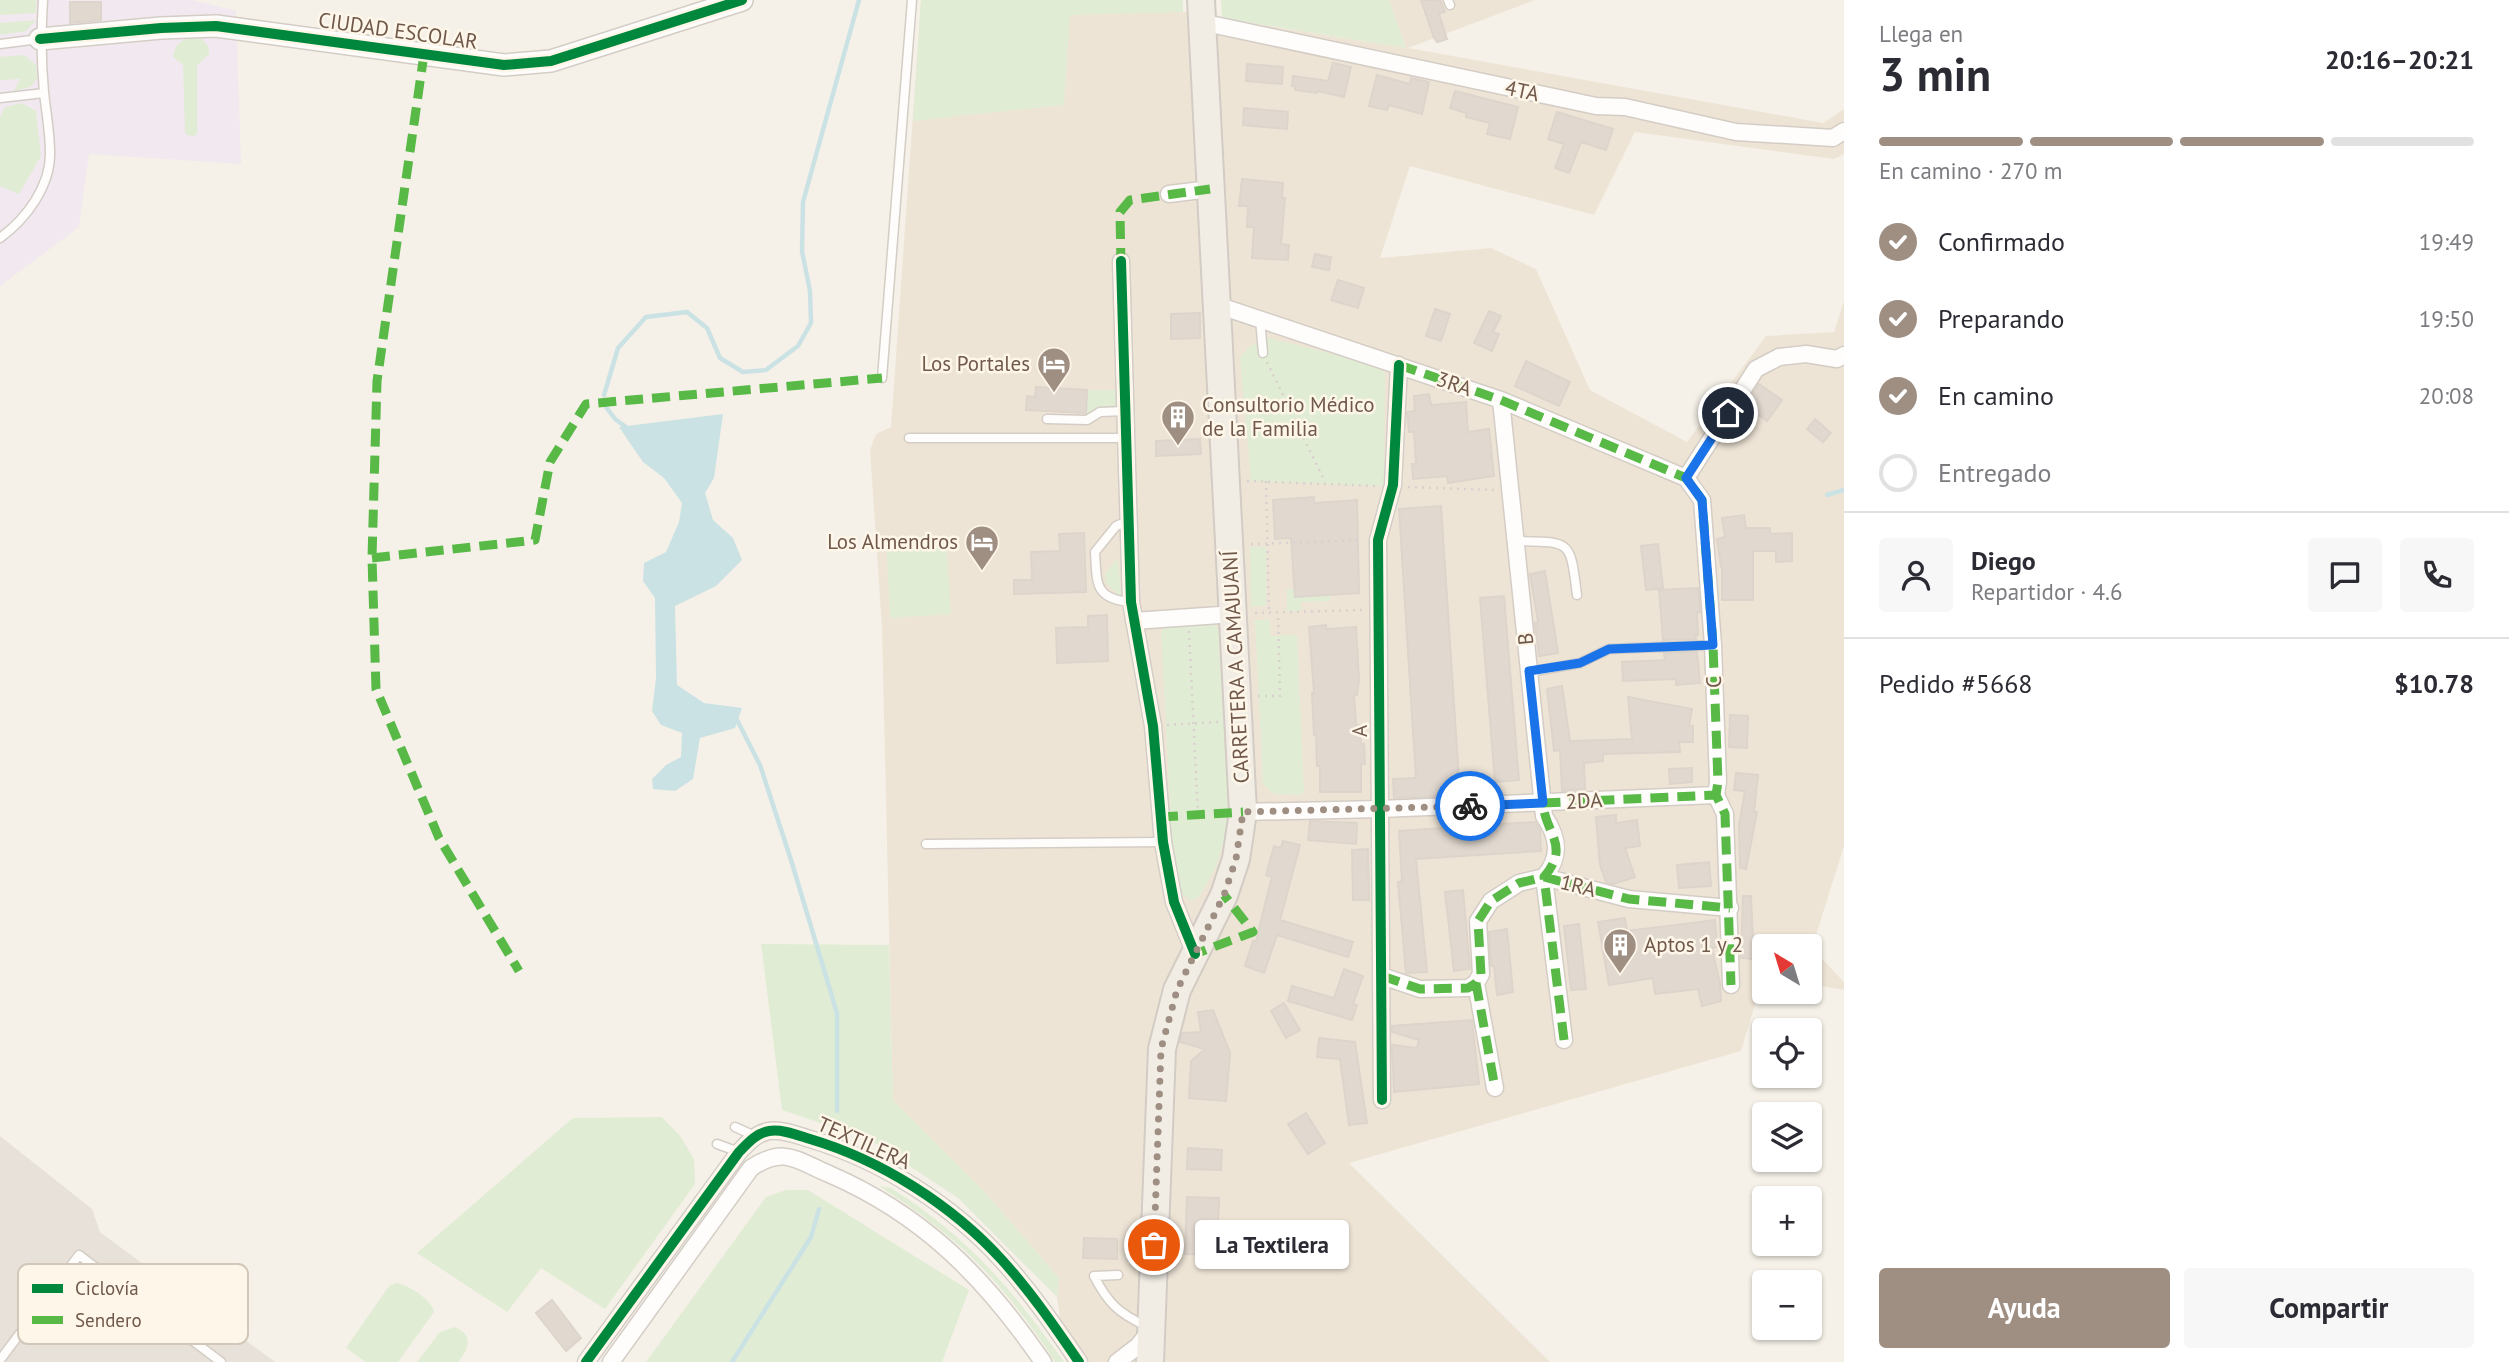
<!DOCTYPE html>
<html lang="es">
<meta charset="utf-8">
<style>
body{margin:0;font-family:"PT Sans",sans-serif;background:#f7f7f7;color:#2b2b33;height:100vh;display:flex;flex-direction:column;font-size:26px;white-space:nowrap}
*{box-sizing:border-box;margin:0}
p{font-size:23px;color:#7c7c81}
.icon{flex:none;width:38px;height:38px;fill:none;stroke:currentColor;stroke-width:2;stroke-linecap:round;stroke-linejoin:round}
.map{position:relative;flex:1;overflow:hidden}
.details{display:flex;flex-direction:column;background:#fff;width:665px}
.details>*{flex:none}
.needle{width:46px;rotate:322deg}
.buttons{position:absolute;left:1752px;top:934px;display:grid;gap:14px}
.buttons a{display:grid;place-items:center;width:70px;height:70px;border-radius:7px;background:#fff;box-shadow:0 2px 5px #0004;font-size:35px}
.pin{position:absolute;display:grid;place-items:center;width:60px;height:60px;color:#fff;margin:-30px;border:4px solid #fff;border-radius:50%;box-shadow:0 2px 7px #0007}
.courier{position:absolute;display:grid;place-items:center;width:70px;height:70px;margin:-35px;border:5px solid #1a73e8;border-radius:50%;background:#fff;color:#222;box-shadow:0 2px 9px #0007}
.bubble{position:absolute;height:49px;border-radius:7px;background:#fff;box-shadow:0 2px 5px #0004;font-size:23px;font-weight:700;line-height:49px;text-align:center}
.summary em{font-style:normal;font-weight:700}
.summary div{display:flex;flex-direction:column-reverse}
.summary{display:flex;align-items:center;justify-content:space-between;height:119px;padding:0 35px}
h1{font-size:46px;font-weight:700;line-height:52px}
.bar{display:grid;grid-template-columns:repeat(4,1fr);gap:10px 7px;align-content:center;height:84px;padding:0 35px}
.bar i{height:9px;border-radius:5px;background:#e1e1e2}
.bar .selected{background:#9f8e82}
.bar p{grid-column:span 4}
.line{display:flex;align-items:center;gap:18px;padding:0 35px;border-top:2px solid #e1e1e2}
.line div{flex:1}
.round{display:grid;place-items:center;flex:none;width:74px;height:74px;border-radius:7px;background:#f7f7f7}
ol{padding:0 35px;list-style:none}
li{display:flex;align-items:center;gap:21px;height:77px}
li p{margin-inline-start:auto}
li .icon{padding:7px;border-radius:50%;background:#9f8e82;color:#fff;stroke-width:4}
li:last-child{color:#7c7c81}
li i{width:38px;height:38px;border:4px solid #e1e1e2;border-radius:50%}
.button{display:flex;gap:14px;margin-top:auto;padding:14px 35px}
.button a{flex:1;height:80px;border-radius:7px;background:#9f8e82;color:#fff;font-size:28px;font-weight:700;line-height:80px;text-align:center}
.button a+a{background:#f7f7f7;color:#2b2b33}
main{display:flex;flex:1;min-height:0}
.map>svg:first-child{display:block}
.residential{fill:#eee4d6}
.industrial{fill:#e7e1d9}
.education{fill:#f2e8f0}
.green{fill:#e1ecd4}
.water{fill:#cbe2e4}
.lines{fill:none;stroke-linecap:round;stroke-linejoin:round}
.stream{stroke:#cbe2e4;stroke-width:4.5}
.building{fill:#e1d9d0;stroke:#ddd4cb;stroke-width:2}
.service-casing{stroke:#d4cdc5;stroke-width:11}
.minor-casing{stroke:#d4cdc5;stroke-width:19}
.tertiary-casing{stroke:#d4cdc5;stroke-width:24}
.primary-casing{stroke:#d3ccc5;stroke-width:30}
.path{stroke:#d8d1cd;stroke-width:2.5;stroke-dasharray:2 5;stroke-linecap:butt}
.service{stroke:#fefdfc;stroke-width:8}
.minor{stroke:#fefdfc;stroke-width:16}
.tertiary{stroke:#fefdfc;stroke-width:21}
.primary{stroke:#f1ede5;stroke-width:26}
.quiet{stroke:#58b947;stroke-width:9;stroke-dasharray:18 9;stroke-linecap:butt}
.cycleway-casing{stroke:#fef6e9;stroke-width:15}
.cycleway{stroke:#00873e;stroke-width:10}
.done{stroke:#9f8e82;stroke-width:7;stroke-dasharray:0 12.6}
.route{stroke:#1a73e8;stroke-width:9}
.labels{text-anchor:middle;stroke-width:5;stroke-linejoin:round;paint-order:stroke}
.street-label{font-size:21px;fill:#70594b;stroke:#fef6e9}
.poi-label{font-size:21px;fill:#70594b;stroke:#fef6e9;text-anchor:end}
.key{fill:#fef6e9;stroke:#d3c7ba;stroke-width:2}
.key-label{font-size:19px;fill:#70594b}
</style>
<main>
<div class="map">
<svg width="1844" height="1362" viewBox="0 0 1844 1362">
<rect width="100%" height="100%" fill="#f5f1e8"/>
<path class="residential" d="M921,0H1183V12L1406,48L1389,0H1535L1408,48L1823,123L1844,109V154L1834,159L1635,132L1594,215L1410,166L1380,258L1491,248L1536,269L1590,390L1687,442L1766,336L1834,332L1844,301V846L1812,948L1844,982V990L1810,984V947H1764V975L1741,1051L1349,1163L1550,1362H1066L1057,1297L1059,1278L984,1191L893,1100L882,628L870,450L876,434L891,427Z"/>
<path class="industrial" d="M0,1136L92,1209L100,1232L275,1362H0Z"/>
<path class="education" d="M0,0H193L236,11L241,164L89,154L79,227L0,286Z"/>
<path class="green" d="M0,0H36V13L0,15Z
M921,0H1183V12L1070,15L1064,105L913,121Z
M1221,0H1389L1406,48L1222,18Z
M36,20L26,31L0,35V23Z
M200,37L209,47V54L197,65V134L194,136L187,135L185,132L183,65L173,57C176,40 184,39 200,37Z
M24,55L36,65L37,79L30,87L14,91L20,79L0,80V57Z
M22,103L36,111L41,156L19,194L0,186V117L5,107Z
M1265,337L1379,366L1385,374L1384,486L1251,481L1240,358L1249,347Z
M1087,390H1121L1120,405L1086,413Z
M946,536L951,614L890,618L886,540Z
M1250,547H1266V606L1251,607Z
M1118,558L1121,597L1106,583L1105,574Z
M1287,589H1294L1295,597L1330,595V601L1301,602V611H1287Z
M1255,620H1270L1271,636L1297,635L1304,792L1301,795L1274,794L1263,784Z
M1212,623L1218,628L1229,823L1217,865L1199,897L1191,901L1181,893L1173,861L1161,632L1165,626Z
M761,944L889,945L893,1100L984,1191L1059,1278L1057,1297L958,1198L870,1140L782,1110Z
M662,1117L681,1137L694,1159L695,1184L605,1309L541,1268L507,1312L417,1253L573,1118Z
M879,1186L891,1188C967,1236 1013,1290 1064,1362H1055C1023,1311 981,1260 933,1224C916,1210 897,1198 879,1186Z
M786,1190H808L969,1290L942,1362H646L766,1197Z
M396,1283C409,1285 431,1299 434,1312L398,1362H366L346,1348L389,1286Z
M455,1327C474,1335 469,1349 458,1362H417L440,1332Z"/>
<path class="water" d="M723,414L714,478L705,493L713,520L733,538L742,560L716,586L675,606L677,685L704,703L742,708L735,728L700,738L693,779L675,791L653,789L652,779L666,765L681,757L682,733L661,725L652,711L656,678L655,598L643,581L644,563L666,552L679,522L682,503L664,478L643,462L619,427Z"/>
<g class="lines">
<path class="stream" d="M604,395L618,348L646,317L687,312L707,328L720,358L743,372L766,370L798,346L811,323L810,291L802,251L803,202L859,0
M606,407L615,419L630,430
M1827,495L1844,490
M735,716L760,765L791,860L837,1013V1111
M732,1362L811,1237L819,1209"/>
</g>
<path class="building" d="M1421,0H1440L1445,12L1439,14L1447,39L1437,42L1434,38Z
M70,2H101V20L70,23Z
M1333,63L1351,67L1344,97L1318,91L1317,93L1295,90V86H1292L1293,76L1328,81Z
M1247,64L1283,67L1282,84L1246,81Z
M1377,75L1410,84L1411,78L1429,82L1422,114L1389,105L1387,110L1369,106Z
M1455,91L1518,107L1510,139L1487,134L1490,123L1466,117V113L1450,108Z
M1244,108L1288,112L1287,129L1243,125Z
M1557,112L1613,129L1606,150L1581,142L1569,173L1555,168L1564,144L1548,139Z
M1242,179L1283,183L1282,198H1285L1281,244L1289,245L1288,260L1252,258L1254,227H1247L1248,206H1239Z
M1315,254L1331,257L1329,270L1312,267Z
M1338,280L1364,288L1358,308L1331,300Z
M1435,309L1450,314L1441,341L1426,336Z
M1489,311L1501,316L1493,332L1499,334L1492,351L1474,343Z
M1200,313V338L1171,339V314Z
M1526,361L1570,382L1559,406L1515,386Z
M1759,384L1782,400L1767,421L1745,405Z
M1036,387L1087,390L1086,413L1026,410L1027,396L1035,397Z
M1429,394L1431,405L1466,402L1468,432L1489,429L1494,476L1448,483L1447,476L1413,479L1412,464H1416L1414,432H1409L1407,412L1415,411L1414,396Z
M1815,419L1831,433L1823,442L1807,429Z
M1200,439L1201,454L1156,456V441Z
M1314,497V503L1357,500L1359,593L1295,597L1291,538L1275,539L1273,500Z
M1441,506L1460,795L1394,798L1393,779L1416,778L1399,509Z
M1744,515L1746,528H1770V534L1792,533V561L1776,562V551H1753V600H1722V567H1721L1717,539L1725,537L1722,518Z
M1084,533L1086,592L1014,594V580H1032L1031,552L1060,551L1059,534Z
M1658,544L1663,588L1646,590L1641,546Z
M1545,571L1558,653L1539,656L1535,623L1538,622L1530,574Z
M1698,588L1700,612H1697L1698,635H1695L1696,639L1663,640L1659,590Z
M1504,596L1519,780L1495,782L1480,598Z
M1107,615L1108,661L1057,663L1056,628L1088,627V616Z
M1326,625V629L1356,627L1359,680L1357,695H1354L1356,725H1359L1361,744H1364L1365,764H1361V792H1320V766H1317L1316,735H1314L1312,693H1314L1309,627Z
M1697,652L1700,683L1676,685V679L1623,681L1622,662L1665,660L1664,653Z
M1562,686L1570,741L1632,739L1628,697L1692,709L1689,726H1693V742H1679L1680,752L1603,754V761L1584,763L1585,789L1562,791L1560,750L1554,751L1547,689Z
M1730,715L1748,716L1747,748L1729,747Z
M1692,768V782L1670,784L1669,769Z
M1736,773L1758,775L1754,812H1757L1746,869L1740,868L1739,825L1745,791L1734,790Z
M1616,815V823L1637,820L1640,846L1625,848L1635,877L1613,884L1606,882L1600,865L1596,817Z
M1310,821L1357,823L1356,844L1308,840Z
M1535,822L1540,830L1541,851L1416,859L1427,972L1406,973L1398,882L1402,881L1399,831Z
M1283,841L1300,845L1280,920L1353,942L1348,957L1277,935L1264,973L1245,966L1253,941L1256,942L1267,896L1272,877L1266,875L1274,846L1281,848Z
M1368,849L1369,900H1353L1352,850Z
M1709,862L1711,886L1679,888L1677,865Z
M1463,890L1470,969L1454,971L1445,892Z
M1743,896H1751L1753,938L1755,939L1754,959L1741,958Z
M1625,918L1627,931L1715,920L1717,947L1712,948L1720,984L1721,1001L1702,1006L1698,989L1655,994L1653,978L1609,985L1598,922Z
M1579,924L1586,989L1571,990L1564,926Z
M1507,929L1513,992L1497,995L1494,966H1491L1489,932Z
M1344,969L1363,976L1353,1004L1357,1005L1352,1020L1288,1001L1292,986L1334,998Z
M1284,1003L1300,1030L1286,1038L1271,1011Z
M1213,1010L1230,1053L1226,1101L1189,1098L1191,1061L1205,1049L1180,1042L1182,1033L1201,1032L1198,1012Z
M1472,1020L1479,1084L1394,1092L1392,1045L1417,1048L1419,1040L1392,1032V1026Z
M1319,1038L1355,1042L1367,1123L1349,1125L1340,1059L1317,1057Z
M1306,1113L1325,1143L1308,1154L1288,1124Z
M1188,1148L1222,1150L1221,1170L1187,1169Z
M1187,1197L1219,1198L1217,1255L1185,1254Z
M1084,1238L1117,1239V1259L1083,1258Z
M552,1300L581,1338L566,1351L536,1313Z"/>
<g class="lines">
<g class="service-casing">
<path id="service" d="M1448,0L1450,5
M0,44L39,39
M0,98L44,93
M0,238C26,219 51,186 50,152C50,132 46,112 44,92C41,61 41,31 43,0
M1260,319L1263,353
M882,378L912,0
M1047,419L1087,420L1100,412L1124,411
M909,438H1125
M1128,521L1116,526L1095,552C1097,583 1094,599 1131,602
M1516,541C1572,542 1570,540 1577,595
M1529,672L1580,663L1609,649L1713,645
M926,844L1163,842
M735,1127L755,1136
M717,1144L739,1152
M1118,1275L1094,1276C1108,1303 1118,1313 1146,1326
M0,1360L79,1255L221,1362"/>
</g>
<g class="minor-casing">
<path id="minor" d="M1201,22L1596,106L1625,107L1736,132L1833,138L1844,131
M1169,194L1210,189
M1121,261L1131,602L1153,726L1163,842L1174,902L1195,954
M1217,305L1501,400L1686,478
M1501,400L1544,816C1559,838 1561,857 1544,877L1564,1040
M1686,478L1702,500L1713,645L1718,782L1716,795L1725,814L1731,985
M1686,478L1756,369L1779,357L1806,354L1837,359L1844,355
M1134,621L1234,614
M1243,812L1380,809L1716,795
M1382,976L1420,989L1468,988L1476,983L1481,974L1478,921L1491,901L1519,883L1544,877L1629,899L1730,908
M1476,983L1495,1088
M1382,1100L1378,540L1393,485L1399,365
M586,1362L739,1152C747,1144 756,1133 769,1131C782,1129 797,1135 810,1139C881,1160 952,1205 1002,1260C1031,1292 1055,1327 1079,1362
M611,1362L751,1168C784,1146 796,1160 829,1174C924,1215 985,1278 1043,1362
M1117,1362L1138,1346L1150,1331"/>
</g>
<g class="tertiary-casing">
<path id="tertiary" d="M40,39L161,28L216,26L504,65L551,61L742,0"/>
</g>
<g class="primary-casing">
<path id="primary" d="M1150,1362L1162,1049L1177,990L1224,895L1236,859L1243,812L1201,0"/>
</g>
<path class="path" d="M1267,362L1325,482
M1247,481L1377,486
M1266,481L1269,613
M1408,487L1496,490
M1251,544L1363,540
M1255,613L1364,610
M1189,631L1198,815
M1258,696H1280L1278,613
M1167,725L1219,722"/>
<use href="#service" class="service"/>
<use href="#minor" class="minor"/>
<use href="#tertiary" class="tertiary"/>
<use href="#primary" class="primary"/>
<path class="quiet" d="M424,54L377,381L372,558L376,689L439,838L519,971
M1121,266L1120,212L1130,200L1210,189
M1399,365L1501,400L1686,478L1702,500L1713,645L1718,782L1716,795L1725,814L1731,985
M372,558L535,540L550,462L586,404L882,378
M1160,817L1243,812
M1193,948L1195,954L1253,932L1224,895
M1382,976L1420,989L1468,988L1476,983L1481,974L1478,921L1491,901L1519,883L1544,877L1629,899L1730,908
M1476,983L1495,1088
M1564,1040L1544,877C1571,845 1545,834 1543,803L1716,795"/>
<g class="cycleway-casing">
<path id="cycleway" d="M40,39L161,28L216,26L504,65L551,61L742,0
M1121,261L1131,602L1153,726L1163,842L1174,902L1195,954
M1382,1100L1378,540L1393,485L1399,365
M586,1362L739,1152C747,1144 756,1133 769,1131C782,1129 797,1135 810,1139C881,1160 952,1205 1002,1260C1031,1292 1055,1327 1079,1362"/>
</g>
<use href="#cycleway" class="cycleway"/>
</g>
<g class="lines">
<path class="done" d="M1154,1245L1161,1049L1177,990L1224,895L1236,859L1243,812L1470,806"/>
<path class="route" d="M1470,806L1543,803L1529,671L1580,663L1609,649L1713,645L1702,500L1686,478L1728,413"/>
</g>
<defs>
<g id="hotel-pin" transform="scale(1.75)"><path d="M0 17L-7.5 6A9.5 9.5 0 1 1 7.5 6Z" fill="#9f8e82" stroke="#fef6e9"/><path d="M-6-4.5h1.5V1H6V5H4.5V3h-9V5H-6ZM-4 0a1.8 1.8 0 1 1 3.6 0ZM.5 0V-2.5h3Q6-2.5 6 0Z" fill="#fff"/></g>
<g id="building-pin" transform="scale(1.75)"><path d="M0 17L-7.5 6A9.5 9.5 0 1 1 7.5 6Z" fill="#9f8e82" stroke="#fef6e9"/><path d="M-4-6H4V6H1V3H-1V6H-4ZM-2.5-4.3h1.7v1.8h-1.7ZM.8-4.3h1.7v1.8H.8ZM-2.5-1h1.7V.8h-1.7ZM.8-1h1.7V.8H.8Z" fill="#fff"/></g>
</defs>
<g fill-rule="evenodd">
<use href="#hotel-pin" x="1054" y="364"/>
<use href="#building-pin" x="1178" y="417"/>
<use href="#hotel-pin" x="982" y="542"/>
<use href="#building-pin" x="1620" y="945"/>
</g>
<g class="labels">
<g class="street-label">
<text transform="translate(398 31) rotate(8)" y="7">CIUDAD ESCOLAR</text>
<text transform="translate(1522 91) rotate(12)" y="7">4TA</text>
<text transform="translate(1454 384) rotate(19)" y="7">3RA</text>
<text transform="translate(1526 639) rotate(-96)" y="7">B</text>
<text transform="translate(1236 667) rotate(-93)" y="7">CARRETERA A CAMAJUANÍ</text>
<text transform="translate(1714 682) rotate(-92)" y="7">C</text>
<text transform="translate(1360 731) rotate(-91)" y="7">A</text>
<text transform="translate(1584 801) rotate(-3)" y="7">2DA</text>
<text transform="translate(1578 886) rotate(14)" y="7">1RA</text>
<text transform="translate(864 1143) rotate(24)" y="7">TEXTILERA</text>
</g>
<g class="poi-label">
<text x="1030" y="371">Los Portales</text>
<text x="1202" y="412" text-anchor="start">Consultorio Médico<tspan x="1202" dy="24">de la Familia</tspan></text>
<text x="958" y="549">Los Almendros</text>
<text x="1644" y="952" text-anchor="start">Aptos 1 y 2</text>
</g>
</g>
<rect x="18" y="1264" width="230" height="80" rx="10" class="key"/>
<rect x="32" y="1284" width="31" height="9" fill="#00873e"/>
<rect x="32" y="1316" width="31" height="8" fill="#58b947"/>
<g class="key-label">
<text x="75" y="1295">Ciclovía</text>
<text x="75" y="1327">Sendero</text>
</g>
</svg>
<div class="buttons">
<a><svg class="needle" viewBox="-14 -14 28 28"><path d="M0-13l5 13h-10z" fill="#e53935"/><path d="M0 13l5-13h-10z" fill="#7c7c81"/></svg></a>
<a><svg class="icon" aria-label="locate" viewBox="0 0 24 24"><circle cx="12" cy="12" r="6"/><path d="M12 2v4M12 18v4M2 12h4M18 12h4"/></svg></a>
<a><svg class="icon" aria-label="layers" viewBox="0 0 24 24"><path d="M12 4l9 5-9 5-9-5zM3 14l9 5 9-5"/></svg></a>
<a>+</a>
<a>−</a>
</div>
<div class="pin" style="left:1154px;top:1245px;background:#ea580c"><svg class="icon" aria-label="bag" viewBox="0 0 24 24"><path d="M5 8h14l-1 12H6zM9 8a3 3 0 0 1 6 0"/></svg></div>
<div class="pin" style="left:1728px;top:413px;background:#1f2937"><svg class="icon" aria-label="home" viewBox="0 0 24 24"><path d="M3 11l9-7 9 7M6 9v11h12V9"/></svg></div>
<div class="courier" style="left:1470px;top:806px"><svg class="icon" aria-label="bike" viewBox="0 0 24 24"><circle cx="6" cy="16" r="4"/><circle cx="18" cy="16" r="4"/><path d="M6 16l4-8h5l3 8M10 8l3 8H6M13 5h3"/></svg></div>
<div class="bubble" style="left:1195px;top:1220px;width:154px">La Textilera</div>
</div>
<section class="details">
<div class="summary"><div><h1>3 min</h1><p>Llega en</p></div><em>20:16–20:21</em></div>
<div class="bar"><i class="selected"></i><i class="selected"></i><i class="selected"></i><i></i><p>En camino · 270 m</p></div>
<ol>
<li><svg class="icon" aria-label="check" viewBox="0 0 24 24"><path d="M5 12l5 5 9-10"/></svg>Confirmado<p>19:49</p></li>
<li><svg class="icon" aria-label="check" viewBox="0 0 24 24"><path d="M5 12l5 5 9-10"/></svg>Preparando<p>19:50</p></li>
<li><svg class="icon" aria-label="check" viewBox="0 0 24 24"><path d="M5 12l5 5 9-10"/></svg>En camino<p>20:08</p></li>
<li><i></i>Entregado</li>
</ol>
<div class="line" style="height:126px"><a class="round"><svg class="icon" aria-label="person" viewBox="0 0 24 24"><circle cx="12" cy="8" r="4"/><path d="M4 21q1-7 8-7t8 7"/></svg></a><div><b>Diego</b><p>Repartidor · 4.6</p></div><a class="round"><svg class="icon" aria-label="chat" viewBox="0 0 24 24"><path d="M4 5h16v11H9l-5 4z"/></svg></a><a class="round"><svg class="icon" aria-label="phone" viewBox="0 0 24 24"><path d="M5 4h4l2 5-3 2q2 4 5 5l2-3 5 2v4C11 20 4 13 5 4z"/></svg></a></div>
<div class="line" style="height:91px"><div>Pedido #5668</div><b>$10.78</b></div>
<div class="button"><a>Ayuda</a><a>Compartir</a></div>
</section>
</main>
